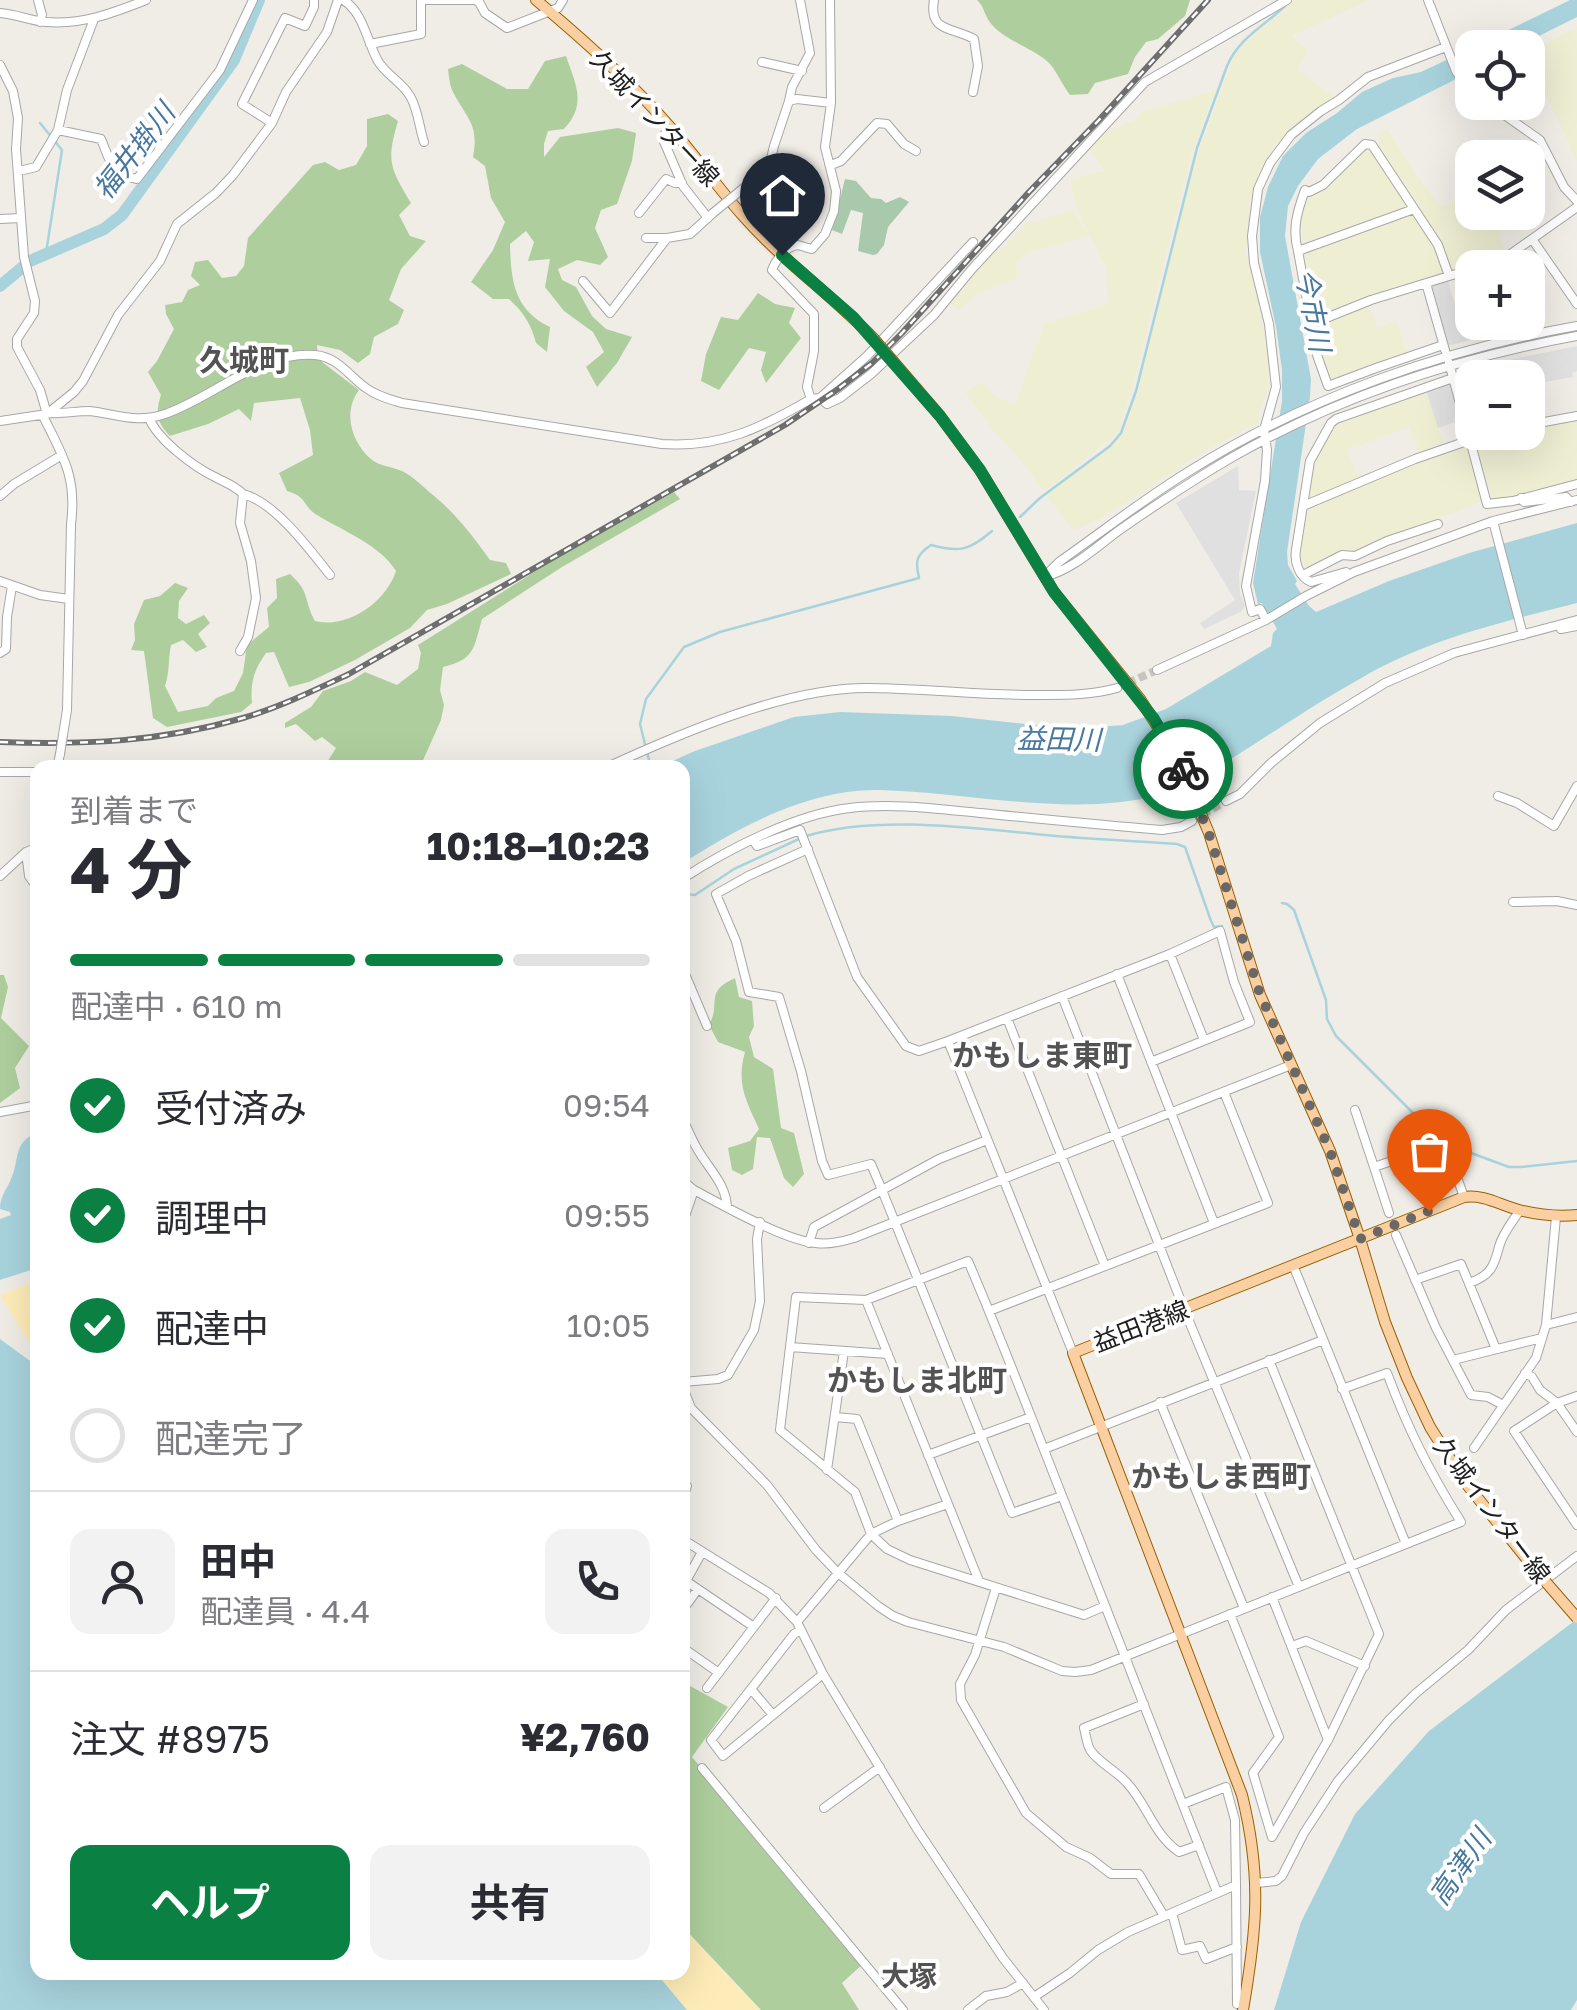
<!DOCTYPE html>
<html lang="ja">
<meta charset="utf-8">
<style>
body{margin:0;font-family:"Golos Text","Noto Sans JP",sans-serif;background:#f2f2f3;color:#2b2b33;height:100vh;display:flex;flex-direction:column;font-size:38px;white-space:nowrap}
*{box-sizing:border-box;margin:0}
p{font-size:32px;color:#7c7c81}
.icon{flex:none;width:55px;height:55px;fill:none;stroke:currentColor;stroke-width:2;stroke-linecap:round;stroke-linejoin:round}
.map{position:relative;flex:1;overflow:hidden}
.sheet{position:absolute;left:30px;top:760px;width:660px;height:1220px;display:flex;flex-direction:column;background:#fff;border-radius:20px;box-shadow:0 10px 40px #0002}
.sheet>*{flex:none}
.tools{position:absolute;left:1455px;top:30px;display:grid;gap:20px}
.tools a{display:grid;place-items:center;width:90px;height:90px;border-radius:20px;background:#fff;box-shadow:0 10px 40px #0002;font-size:50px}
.pin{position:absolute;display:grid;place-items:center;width:85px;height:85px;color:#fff;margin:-102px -42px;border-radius:50% 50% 50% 0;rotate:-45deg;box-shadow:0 0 10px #0007}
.pin .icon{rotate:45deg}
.courier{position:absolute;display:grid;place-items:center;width:100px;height:100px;margin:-50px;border:8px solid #0b8043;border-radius:50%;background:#fff;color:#222;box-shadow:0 2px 12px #0007}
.overview em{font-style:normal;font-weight:700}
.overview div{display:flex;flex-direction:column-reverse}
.overview{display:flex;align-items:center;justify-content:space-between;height:170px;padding:0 40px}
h1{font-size:65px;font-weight:700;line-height:75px}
.bar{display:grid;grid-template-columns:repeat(4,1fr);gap:15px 10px;align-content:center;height:120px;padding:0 40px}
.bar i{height:12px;border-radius:8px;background:#e1e1e2}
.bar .active{background:#0b8043}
.bar p{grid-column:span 4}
.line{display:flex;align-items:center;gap:25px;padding:0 40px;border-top:2px solid #e1e1e2}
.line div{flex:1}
.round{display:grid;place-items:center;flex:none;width:105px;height:105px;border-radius:20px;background:#f2f2f3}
ol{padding:0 40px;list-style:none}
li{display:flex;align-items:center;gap:30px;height:110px}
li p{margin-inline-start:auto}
li .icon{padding:10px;border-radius:50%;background:#0b8043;color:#fff;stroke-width:4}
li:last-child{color:#7c7c81}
li i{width:55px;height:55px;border:5px solid #e1e1e2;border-radius:50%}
.cta{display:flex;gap:20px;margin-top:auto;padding:20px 40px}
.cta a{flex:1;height:115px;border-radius:20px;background:#0b8043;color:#fff;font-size:40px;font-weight:700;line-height:115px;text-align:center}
.cta a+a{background:#f2f2f3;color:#2b2b33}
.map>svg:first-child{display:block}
.farmland{fill:#eeeed3}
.forest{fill:#aecf9d}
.sand{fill:#feecb8}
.cemetery{fill:#a8c9ac}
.parking{fill:#e0e0e0}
.water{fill:#a8d3dd}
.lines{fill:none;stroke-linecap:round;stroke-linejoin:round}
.stream{stroke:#a8d3dd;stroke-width:2.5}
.river{stroke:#a8d3dd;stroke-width:12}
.minor-tunnel{stroke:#c6c4bf;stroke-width:8;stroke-dasharray:8 4;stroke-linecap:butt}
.minor-casing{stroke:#a7a7a7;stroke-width:10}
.major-casing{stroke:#996003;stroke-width:12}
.minor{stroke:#fff;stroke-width:8}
.major{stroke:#fad0a2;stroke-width:10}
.rail-casing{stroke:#6e6e6e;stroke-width:6}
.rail{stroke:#fff;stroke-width:2.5;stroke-dasharray:8;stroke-linecap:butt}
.minor-bridge-casing{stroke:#a7a7a7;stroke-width:10;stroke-linecap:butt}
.major-bridge-casing{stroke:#996003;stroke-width:12;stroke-linecap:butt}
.minor-bridge{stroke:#fff;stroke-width:8}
.major-bridge{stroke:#fad0a2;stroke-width:10}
.done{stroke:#696866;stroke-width:10;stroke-dasharray:0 18}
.route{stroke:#0b8043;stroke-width:12}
.labels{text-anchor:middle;stroke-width:8;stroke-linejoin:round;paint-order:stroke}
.street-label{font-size:25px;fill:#202020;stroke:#fff}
.water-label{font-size:28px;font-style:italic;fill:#48789f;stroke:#fff}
.neighbourhood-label{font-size:28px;font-weight:bold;fill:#535353;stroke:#fff}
.quarter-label{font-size:30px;font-weight:bold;fill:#535353;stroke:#fff}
</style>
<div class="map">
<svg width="1577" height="2010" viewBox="0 0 1577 2010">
<rect width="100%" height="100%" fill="#f0ede7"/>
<path class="farmland" d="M1292,0H1369L1292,36L1308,51L1297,69L1335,97L1293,126L1271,150L1250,198L1246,255L1255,286L1268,356L1269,387L1258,416L1259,422L1205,451L1110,513L1074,531L1046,495L1110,447L1123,432L1138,391L1162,286L1194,165L1234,55L1258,31L1284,12L1288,3Z
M1577,27V160L1544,92L1534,80L1528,67V53Z
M1216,90L1191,155L1134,382L1118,433L1044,491L1013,451L990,427L965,392L981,382L995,396L1015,405L1044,324L1108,304L1106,268L1077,210L1070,179L1105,171L1090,149L1099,135L1135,120L1141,112Z
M1387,129L1424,186L1442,208L1456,200L1469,199L1474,217L1502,213L1500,238L1505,252L1500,257L1453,271L1450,269L1438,239L1376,145L1381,142L1376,135Z
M1366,148L1370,149L1407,207L1303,243L1300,225L1304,202L1311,194L1333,185L1342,172Z
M1073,210L1089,236L1029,252L1016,261L1018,278L978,293L959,310L949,304L992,254L1000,251L1024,225Z
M1415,213L1436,247L1445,272L1322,313L1319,306L1314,308L1304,255L1307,251Z
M1368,304L1378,328L1396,321L1407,352L1336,379L1330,376L1321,351L1318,323Z
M1426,390L1444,445L1418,454L1409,427L1347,450L1359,479L1308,501L1316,460L1331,430L1336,424Z
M1577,417V483L1515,499H1492L1476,442L1514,433L1528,432V429Z
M1469,443L1483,501L1354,552L1346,551L1309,569L1305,567L1300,555L1309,509L1402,468Z"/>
<path class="forest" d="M977,0H1190L1185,16L1158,39L1146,42L1135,57L1128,74L1095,83L1088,94L1070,95C1063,86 1055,68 1048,62C1033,48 1001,39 989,21C984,13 984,7 977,0Z
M566,56C576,85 587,104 564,129L548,131L544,144V157L560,137L618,128L636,133L632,161L617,204L601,210L595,228L608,257L600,265L577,260L558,269L562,280L576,287L592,316L606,329L632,337L617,363L597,387L586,367L604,352L593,332L564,311L545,287L550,259L528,261L534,242L526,231L510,244C511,281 514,310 550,327L547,352L536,343C531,324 524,313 509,299H493L471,282L493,250L505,222L491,198L485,166L473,157C479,125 468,120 454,94C450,87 449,78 448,69L462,64L507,89H528L545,61Z
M388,114L398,121C386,162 390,167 411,203L399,215L410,236L426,241L401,269L389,300L404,310L398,324L374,337L370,354L358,363L340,350L317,345L318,359L359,390C342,413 352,443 372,460C380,466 393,467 402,471C413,476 423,487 433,495C456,514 473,536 490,560L506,563L511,574L447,604L427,610L410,628L355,660L309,682L289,687L274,652L266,653C254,670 250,682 252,703L241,712L167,727L153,718L144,651L131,650L135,640L134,624L144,600L160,596L175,583L188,588L179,601L178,618L186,624L204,615L210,623L198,634L207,647L196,652L183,640L171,645C168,659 170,671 165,686L178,712L208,706L216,698L234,691L243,673L247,645L269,627L267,608L277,598L276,579L290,574C311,593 303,599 315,621C348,629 386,602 396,571C380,545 343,531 317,515C302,506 308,497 287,491L279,473L313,455L310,430L300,398L254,403L251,421L239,409L208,424L170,436C157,423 155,413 161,395L148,372L157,361L174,329L166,314L165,305L182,302L188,290L200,285L191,276L195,262L208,260L222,278L236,276L244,266L248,238L313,165L325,162L339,170L356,165L367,146V119Z
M758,293L775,304L795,308L789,323L801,338L766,383L761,370L766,352L749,348L719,390L701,381L706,354L721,317L738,320Z
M674,492L680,499L562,567L482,619C474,647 475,660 443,667L440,690L444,705L441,720L420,767H324L336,748L322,737L315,741L296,724L285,728V723L311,707L323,691L351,681L365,672L397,685L418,669L421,653L418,645L550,562Z
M0,975H4L8,987L1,1018L29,1046L15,1068L20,1088L0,1103Z
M735,978L739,997L752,1001L754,1026L749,1037L754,1057L773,1069L781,1128L794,1133L804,1174L793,1187L784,1178L770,1138L757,1137L753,1169L742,1175L732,1170L728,1148L750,1141L759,1129C746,1100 736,1084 745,1052L718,1042L709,1025C722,1002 703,993 735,978Z
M683,1682L728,1707L692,1757L865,1962L842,1983L859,2010H761L683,1927Z"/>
<path class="sand" d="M37,1281H38L37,1356L0,1295Z
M683,1928L760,2010H687L656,1973L682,1972Z"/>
<path class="cemetery" d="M845,179L856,181L871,198L881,199L886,203L900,197L909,202L888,227L884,245L877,254L873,255L858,251L863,213L851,210L842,234L832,230Z"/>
<path class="parking" d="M1448,281L1460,323L1472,320V322L1521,323L1522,327L1451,345L1447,344L1431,284Z
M1577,346V371L1572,373L1573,377L1528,385V378H1472V400H1462L1456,375L1518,358Z
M1450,381L1461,420L1438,428L1426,390Z
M1238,466L1239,490L1256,491L1239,573L1240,594L1245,606L1242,611L1204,629L1200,623L1235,600L1176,503Z"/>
<path class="water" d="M1570,0H1577V17L1517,47H1474Z
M1472,48V71L1357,129L1318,159L1298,186L1288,206L1285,236L1311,379L1310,397L1287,552L1288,565L1297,581L1295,584L1309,606L1316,612L1389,581L1469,553L1577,523V603C1503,622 1429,639 1363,677C1325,698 1289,722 1253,745C1226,762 1190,786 1159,795C1073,818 967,792 879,790C809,789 741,826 683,863L682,768H657L695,751L794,717L840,712L952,716L1072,729L1123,725L1166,709L1271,646L1273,633L1277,629L1262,603L1258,604L1253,583L1282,401V370L1276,327L1260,252V217L1268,187L1283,156L1306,133L1337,113L1362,92L1393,78L1421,72Z
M37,1133V1268L0,1280V1219L11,1215L10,1212L0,1209C0,1196 6,1191 11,1179C20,1161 12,1142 37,1133Z
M0,1339L37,1366L38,1972L656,1973L687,2010H0Z
M1577,1619V2000L1571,2010H1274L1301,1922L1355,1814L1429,1731Z"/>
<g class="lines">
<path class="stream" d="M40,123L62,150L46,253
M1020,517L1040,498L1110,446L1121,433L1136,391L1197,148L1227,66C1239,38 1264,26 1285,6
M651,768L640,724L646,699L684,647L720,632L919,578C915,561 916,555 931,545C960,553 970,550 992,531
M806,836C878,815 970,828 1045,835C1089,839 1133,841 1177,844L1185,847L1211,921L1214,927L1222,926
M682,889L686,894L695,895L734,869L799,839
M1282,903L1287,904L1294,910L1326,1000L1327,1019L1336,1036L1432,1132L1452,1146L1509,1167H1521L1577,1161"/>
<path class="river" d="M0,286L30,261L104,229L122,215L234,60L259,0"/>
<path class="minor-tunnel" d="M1117,688L1157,670
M1192,821L1226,801"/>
<g class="minor-casing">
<path id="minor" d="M38,0L42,15L40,22
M343,0C363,11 367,42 378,61C386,75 402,82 410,96C418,109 419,127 424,142
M421,0H475L479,2L485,13L507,28L558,8L563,0
M934,0C928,33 954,27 974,39L978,66L973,92
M1428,0L1456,71L1472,92
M0,13C16,14 31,21 46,22C82,25 113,13 146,0
M370,44L421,34V1
M762,62L802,71
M0,65L13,91L18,118L16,149L24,257L35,301L34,313L17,339V347L40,390L47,414
M789,101L792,87L810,53L800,0
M1486,102L1540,140L1564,187L1577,201
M272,123L242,104L285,18L305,26L314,7V0
M671,128L662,137L683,186L708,218
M58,130L101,139C110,160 110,174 137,179L220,70L253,0
M831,165L841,161L877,123L887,124L904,144L916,151
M19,171L36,167L58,130L67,90L94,19
M756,178L770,163L774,146L789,101L797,99L831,103
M1414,209L1298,251L1317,355L1328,386L1376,368L1443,345
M639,213L666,179L675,183H682
M0,219L21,218
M646,238H667
M1532,239L1577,304
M1298,251C1292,229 1297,212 1305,190L1309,192L1323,185L1365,144L1372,145L1438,245L1449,276
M1480,268L1498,263L1577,207
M583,281L610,313L667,238L690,234L713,213
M1426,283L1445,350
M1311,324L1371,300L1472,269
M820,398L867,356L973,242
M811,399L807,387L814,351V314L772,270C775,261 786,246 798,245C798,245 811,249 812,249L825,234L834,211L836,191L825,147L831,103L830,0
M50,413C63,414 76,411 89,411C117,414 136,424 165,414C214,397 260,351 315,355C338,357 349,376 366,388C377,396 389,399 402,403L662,444C721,448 761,428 811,399L820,398L827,404L840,398L871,374L934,315L972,269L1145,82L1287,0
M43,416C63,456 77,477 71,524L67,710L63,735
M149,418C158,440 194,467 215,477C226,483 234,485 243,494L240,523L251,561L256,598L248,637L240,651
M0,421L47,414L74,392L83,381L118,315L160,261L177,224L216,193L233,175L272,123L286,92L327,32L338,0
M1528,425L1577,416
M1500,432L1470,440L1487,504L1513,501L1577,484
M243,494C275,502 310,550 330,575
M0,496L14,484L62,455
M1521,498L1524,502L1566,497L1571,502
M1303,506L1415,459L1470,440L1449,363
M1346,572L1311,582C1299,577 1294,562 1296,550L1310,461L1331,423L1336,419L1453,378
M1303,575L1342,555L1355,556L1387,541L1438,524
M1044,577L1059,562C1103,531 1145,498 1191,470C1308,397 1442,350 1577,326
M1044,577C1073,570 1097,546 1121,529C1157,504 1193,480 1231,458C1337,397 1457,358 1577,336
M0,581L40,595L69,599
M1266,620L1260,609L1252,612L1246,586L1265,481L1267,450L1264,430L1276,387L1269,324L1254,263L1252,236L1258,189L1270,163L1291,135L1321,111L1339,100L1368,77L1446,47
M1561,629L1577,626
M1523,635L1493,521L1577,500
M0,653L6,649L7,617L12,586
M1157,670L1266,620L1306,596L1354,572L1493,521
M57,768L60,754
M605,768C679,734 785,688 866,688C925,688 983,696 1042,695C1068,695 1092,695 1117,688
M0,772H38
M1498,796L1517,803L1554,826L1577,786
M1226,801L1240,794L1271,763L1320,723L1385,683L1454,653L1577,620
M38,840C34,854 31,863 38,877
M753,840L757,846L800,830L857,977L906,1046L919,1051L948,1041
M808,849L748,876L716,894L736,941L749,992L779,997L801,1071L822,1161L828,1175L871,1164L882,1190L814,1227L809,1243
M26,852L29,876L38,889
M0,876L26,852L38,847
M682,879C728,849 796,814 850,808C893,803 937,809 980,813C1041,819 1101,825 1162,830L1181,827L1192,821
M1513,902L1557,901L1577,905
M1170,954L1204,1040
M682,967L707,1026
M1117,974L1214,1223
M1062,996L1184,1309L1299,1587
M1007,1018L1105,1266
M1355,1110L1374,1167L1415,1153L1454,1169L1464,1197
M0,1112L38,1105
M682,1117C688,1130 693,1143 701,1155C712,1172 726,1186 727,1207
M987,1140L939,1159L882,1190L1012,1513L1062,1496
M1374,1167L1389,1213
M682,1180L694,1190C722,1205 786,1241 816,1243C829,1245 841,1242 854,1238L1291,1065
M682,1225L694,1190
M1396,1235L1436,1328L1471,1395L1488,1397L1503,1405
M1293,1265L1406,1544
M1415,1280L1461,1264L1496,1349
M1469,1283C1490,1276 1494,1267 1499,1247C1502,1234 1513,1221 1520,1210
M866,1300L979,1581
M989,1311L1268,1203L1224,1092
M1546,1325L1577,1317
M790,1347L888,1354
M1073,1353L948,1041L1170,954L1220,931L1234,982L1250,1022L1151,1062
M1453,1360L1542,1338
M1525,1373L1532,1377L1540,1390L1557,1403L1577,1396
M682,1374L684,1390L691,1408L767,1485L816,1550L837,1572L878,1606L893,1616L908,1622L1004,1647L1062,1671L1075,1672L1091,1670L1461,1522C1429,1471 1408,1429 1387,1373L1342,1389
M683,1382L718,1379L728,1375L754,1330L760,1301L757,1239L760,1222
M1160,1402L1244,1608
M835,1417L857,1419L898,1521
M1577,1432L1557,1403L1514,1431L1577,1525
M1474,1448L1536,1358L1546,1325L1556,1217
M1044,1449L1323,1340
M928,1455L1031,1417
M827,1470L844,1351
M682,1483L687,1486L682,1500
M682,1539L769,1593L797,1622L823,1674L917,1829L1003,1958L1044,2010
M682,1578L686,1581L702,1552
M686,1581L754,1627
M996,1588L975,1655L960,1684L961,1700L1026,1813L1066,1847L1090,1858L1111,1874H1139L1164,1916
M1272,1597L1328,1740
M1105,1606L1084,1615L910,1560L887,1549L871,1534L855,1492L780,1430L796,1297L866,1300L968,1261C1004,1345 1036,1430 1070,1516C1119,1641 1168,1766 1217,1892
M682,1611L698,1589
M1230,1614L1279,1737L1253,1773L1272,1837L1328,1740L1379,1634L1269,1360
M797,1622L871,1534L898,1521L948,1504
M1292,1646L1306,1641L1365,1666
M682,1647L719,1673
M707,1688L776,1598
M751,1689L773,1715L823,1674
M1144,1704L1084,1728C1086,1735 1087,1746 1091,1751C1098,1762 1118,1772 1127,1783C1147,1804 1153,1834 1179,1852L1199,1845
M773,1715L723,1756L711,1740L794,1634L801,1630
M702,1768L903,2010
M824,1808L880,1767
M1256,1883L1276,1881L1282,1876L1304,1833L1338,1781L1389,1720L1415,1694L1468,1650L1506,1610L1577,1556
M1236,1885L1237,2004
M1172,1913L1182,1950L1200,1946L1206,1959L1237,1947
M1034,1997L1070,1973L1098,1950L1128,1932L1236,1885L1235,1820L1226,1787L1183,1804
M968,2010L986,1996L1007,1992L1023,1983"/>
</g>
<g class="major-casing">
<path id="major" d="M536,0C584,40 630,81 671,128C696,157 719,189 744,217C784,262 833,296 874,339
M940,416L980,470L1054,592L1140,699L1178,759L1209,833L1260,995L1330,1151L1360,1239L1385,1322L1407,1378L1430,1427L1464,1481L1538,1573
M1243,2010C1257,1929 1262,1876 1242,1795L1073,1353L1464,1197C1484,1194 1500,1205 1519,1210C1539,1215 1557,1217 1577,1215"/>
</g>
<use href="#minor" class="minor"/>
<use href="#major" class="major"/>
<g class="rail-casing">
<path id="rail" d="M0,742C86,745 160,742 243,718C280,707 315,690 349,674L785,425L838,389L872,363L902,333L1029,192L1099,120L1208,0"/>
</g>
<use href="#rail" class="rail"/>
<g class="minor-bridge-casing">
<path id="minor-bridge" d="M713,213L756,178
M60,754L63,735"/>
</g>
<g class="major-bridge-casing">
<path id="major-bridge" d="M874,339L940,416
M1538,1573L1577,1618"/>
</g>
<use href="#minor-bridge" class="minor-bridge"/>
<use href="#major-bridge" class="major-bridge"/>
</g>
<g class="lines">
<path class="done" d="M1183,769L1209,834L1260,994L1330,1151L1360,1239L1429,1211"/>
<path class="route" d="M782,255L853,317L940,416L980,470L1054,592L1154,719L1183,769"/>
</g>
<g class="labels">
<g class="street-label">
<text transform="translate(655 118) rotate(47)" y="9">久城インター線</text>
<text transform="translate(1141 1326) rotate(-21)" y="9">益田港線</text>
<text transform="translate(1492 1510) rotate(53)" y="9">久城インター線</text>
</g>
<g class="water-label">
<text transform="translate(134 151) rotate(-52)" y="10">福井掛川</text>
<text transform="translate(1313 310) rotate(79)" y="10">今市川</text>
<text transform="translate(1059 739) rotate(1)" y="10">益田川</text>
<text transform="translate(1460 1867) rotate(-55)" y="10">高津川</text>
</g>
<g class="neighbourhood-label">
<text x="909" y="1986">大塚</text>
</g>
<g class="quarter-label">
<text x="244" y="371">久城町</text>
<text x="1042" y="1066">かもしま東町</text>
<text x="917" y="1391">かもしま北町</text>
<text x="1221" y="1487">かもしま西町</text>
</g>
</g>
</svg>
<div class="tools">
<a><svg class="icon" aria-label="locate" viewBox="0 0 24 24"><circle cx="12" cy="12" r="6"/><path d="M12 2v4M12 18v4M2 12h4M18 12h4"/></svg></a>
<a><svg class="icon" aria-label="layers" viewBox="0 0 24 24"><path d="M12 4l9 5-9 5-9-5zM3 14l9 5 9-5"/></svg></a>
<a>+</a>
<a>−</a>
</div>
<div class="pin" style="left:1429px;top:1211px;background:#ea580c"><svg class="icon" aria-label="bag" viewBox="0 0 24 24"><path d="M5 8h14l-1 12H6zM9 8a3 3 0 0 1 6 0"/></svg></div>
<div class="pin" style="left:782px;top:255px;background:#1f2937"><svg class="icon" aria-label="home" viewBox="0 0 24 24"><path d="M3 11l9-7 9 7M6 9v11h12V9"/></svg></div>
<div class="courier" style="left:1183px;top:769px"><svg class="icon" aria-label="bike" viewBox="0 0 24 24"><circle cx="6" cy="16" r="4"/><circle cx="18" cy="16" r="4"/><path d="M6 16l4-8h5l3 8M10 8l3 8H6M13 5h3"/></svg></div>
<section class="sheet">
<div class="overview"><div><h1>4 分</h1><p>到着まで</p></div><em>10:18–10:23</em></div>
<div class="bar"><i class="active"></i><i class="active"></i><i class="active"></i><i></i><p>配達中 · 610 m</p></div>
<ol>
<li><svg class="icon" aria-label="check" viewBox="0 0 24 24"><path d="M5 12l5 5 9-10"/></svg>受付済み<p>09:54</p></li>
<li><svg class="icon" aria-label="check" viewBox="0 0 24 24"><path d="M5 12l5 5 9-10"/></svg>調理中<p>09:55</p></li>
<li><svg class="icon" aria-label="check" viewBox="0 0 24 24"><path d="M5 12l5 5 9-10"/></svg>配達中<p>10:05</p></li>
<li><i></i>配達完了</li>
</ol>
<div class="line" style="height:180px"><a class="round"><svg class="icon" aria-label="person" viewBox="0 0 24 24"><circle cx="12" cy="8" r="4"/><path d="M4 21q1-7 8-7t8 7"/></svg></a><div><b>田中</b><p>配達員 · 4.4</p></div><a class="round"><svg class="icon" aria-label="phone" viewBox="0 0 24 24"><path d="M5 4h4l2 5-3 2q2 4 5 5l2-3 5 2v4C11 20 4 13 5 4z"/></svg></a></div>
<div class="line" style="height:130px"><div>注文 #8975</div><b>¥2,760</b></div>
<div class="cta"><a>ヘルプ</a><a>共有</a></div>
</section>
</div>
